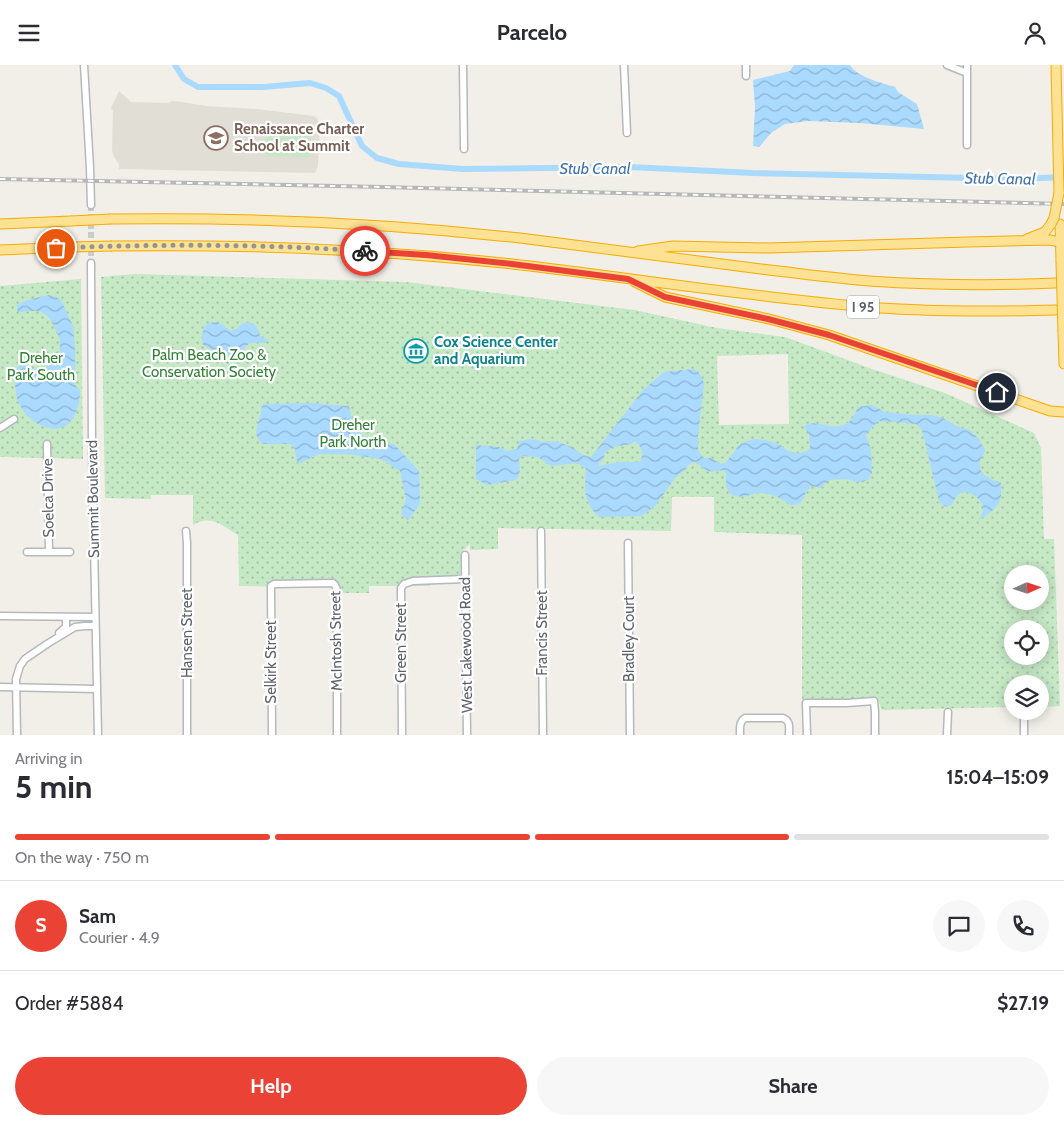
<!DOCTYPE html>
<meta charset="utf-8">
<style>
body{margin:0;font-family:Cabin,sans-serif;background:#f7f7f7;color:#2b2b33;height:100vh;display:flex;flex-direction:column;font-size:19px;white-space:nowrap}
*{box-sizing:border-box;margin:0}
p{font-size:16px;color:#7c7c81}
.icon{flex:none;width:28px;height:28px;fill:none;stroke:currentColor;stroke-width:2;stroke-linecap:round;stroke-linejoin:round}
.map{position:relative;height:670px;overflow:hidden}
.sheet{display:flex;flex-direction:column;background:#fff;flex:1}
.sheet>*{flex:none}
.needle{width:32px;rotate:87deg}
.controls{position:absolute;left:1004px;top:500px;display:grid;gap:10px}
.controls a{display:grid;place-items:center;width:45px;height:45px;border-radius:50%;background:#fff;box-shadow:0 2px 12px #0003;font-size:25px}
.pin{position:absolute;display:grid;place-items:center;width:42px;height:42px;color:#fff;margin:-21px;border:2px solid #fff;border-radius:50%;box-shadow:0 1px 5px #0007}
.courier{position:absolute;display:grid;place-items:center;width:50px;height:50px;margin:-25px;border:4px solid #ea4335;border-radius:50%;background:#fff;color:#222;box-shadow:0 1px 6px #0007}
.overview em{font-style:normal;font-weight:700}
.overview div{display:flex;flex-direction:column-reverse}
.overview{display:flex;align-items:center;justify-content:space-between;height:85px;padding:0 15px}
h1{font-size:32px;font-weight:700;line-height:38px}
.bar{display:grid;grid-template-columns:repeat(4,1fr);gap:8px 5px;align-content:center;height:60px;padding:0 15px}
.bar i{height:6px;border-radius:4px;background:#e1e1e2}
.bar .on{background:#ea4335}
.bar p{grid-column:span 4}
.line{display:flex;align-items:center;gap:12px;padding:0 15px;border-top:1px solid #e1e1e2}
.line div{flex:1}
.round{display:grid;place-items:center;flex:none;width:52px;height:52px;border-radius:26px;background:#f7f7f7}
.primary-button{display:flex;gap:10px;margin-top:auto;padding:10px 15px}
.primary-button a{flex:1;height:58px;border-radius:30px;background:#ea4335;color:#fff;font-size:20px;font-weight:700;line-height:58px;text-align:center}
.primary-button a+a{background:#f7f7f7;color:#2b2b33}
header{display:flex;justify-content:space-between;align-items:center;height:65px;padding:0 15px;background:#fff;font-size:22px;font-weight:700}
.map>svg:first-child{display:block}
.education{fill:#e1ded6}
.park{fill:url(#park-dots);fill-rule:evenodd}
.garden{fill:#c5e8c5}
.water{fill:url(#water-waves);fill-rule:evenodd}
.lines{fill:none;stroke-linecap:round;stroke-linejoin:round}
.canal{stroke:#aadaff;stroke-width:6}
.minor-tunnel{stroke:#ccccc8;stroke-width:6;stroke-dasharray:6 3;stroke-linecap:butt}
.minor-casing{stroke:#b5b8bc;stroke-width:9}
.highway-casing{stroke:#f9ab00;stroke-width:11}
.minor{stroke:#fff;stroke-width:6}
.highway{stroke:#fde293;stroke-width:9}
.rail-casing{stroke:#b6b7b8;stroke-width:4}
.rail{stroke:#fff;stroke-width:2;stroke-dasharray:5.5;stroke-linecap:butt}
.highway-bridge-casing{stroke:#f9ab00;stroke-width:11;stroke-linecap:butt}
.highway-bridge{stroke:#fde293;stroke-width:9}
.done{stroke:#929495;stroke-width:5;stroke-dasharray:0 9}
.route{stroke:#ea4335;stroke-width:6}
.labels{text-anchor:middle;stroke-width:4.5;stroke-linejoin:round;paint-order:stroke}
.shield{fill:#fff;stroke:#8f9295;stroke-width:1}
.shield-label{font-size:14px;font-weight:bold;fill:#5f6368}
.education-label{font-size:15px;font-weight:bold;fill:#785e54;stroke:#fff;text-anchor:start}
.culture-label{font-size:15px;font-weight:bold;fill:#0d838f;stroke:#fff;text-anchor:start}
.park-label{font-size:15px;fill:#348238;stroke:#fff}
.street-label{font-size:15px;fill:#5f6368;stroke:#fff}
.water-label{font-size:16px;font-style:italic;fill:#4174aa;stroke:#fff}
</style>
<header><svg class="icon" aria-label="menu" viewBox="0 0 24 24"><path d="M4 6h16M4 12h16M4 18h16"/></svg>Parcelo<svg class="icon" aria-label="person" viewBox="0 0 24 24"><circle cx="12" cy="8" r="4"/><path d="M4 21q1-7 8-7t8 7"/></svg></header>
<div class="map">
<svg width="1064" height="670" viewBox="0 0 1064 670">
<defs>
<pattern id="park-dots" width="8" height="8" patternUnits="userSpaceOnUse" patternTransform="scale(1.25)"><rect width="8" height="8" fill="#c5e8c5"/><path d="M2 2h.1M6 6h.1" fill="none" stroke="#a3c0a4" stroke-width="1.8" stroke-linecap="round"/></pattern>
<pattern id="water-waves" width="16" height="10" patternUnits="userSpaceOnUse" patternTransform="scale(1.25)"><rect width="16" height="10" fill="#aadaff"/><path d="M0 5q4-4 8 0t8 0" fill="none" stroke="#8eb4d2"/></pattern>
</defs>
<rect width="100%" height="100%" fill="#f1efe8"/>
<path class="education" d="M119,26L131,37L168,38L172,36L182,37L206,41L257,44L314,51L317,53L320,61L318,101L315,108L119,104V99L114,92L112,85L113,46L111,43Z"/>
<path class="park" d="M135,209L406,217L634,245L717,263V265V263L785,272L872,304L945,328L1034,368L1041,383L1044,474H1054L1060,641L1040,642V619H1012V642L882,645L878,635H802V470L714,467V432H672L671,466L498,463V484L470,485V479L461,487L462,516L430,518V521H369V528H342L341,522L239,521L238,470C223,461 210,449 193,460V430H151V434L105,433L101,212ZM788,289L789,359L719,360L717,291ZM1012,509H1040V536H1012ZM1012,564H1040V591H1012Z
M81,214L83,394L0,392V221Z"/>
<path class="garden" d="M267,59L310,60L309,92L266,91Z"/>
<path class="water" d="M794,0H850C857,12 882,18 895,22L898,27L917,39L924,64L860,58L808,56L785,59L771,68L759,82L753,81L755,42L753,15L790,6Z
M48,230L56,232L61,235L73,261L75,286V303L73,315L74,319L80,325C80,349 68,373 41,360C33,357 25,350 21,342C16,335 15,324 15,316C15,309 15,302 22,299C38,310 62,301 60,279C60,273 57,267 54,261C51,255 47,249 41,247C34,244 26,248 18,247L17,243V240C27,234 37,233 48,230Z
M216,257L223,260L231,266C237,265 238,262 242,259C252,254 259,262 260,271L268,275L266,278C259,278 251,276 246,281C244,283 244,286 241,288C232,296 212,285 203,280C201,270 202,265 208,258Z
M694,304L700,309L704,318L698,370V384L703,393H711L721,399L726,397L741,378L755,374L766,375L779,379L788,386L799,388L807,386L810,383L809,369L804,362C815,348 845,380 858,342L872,340L885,347L917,350H931L943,353L956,361L970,365L979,374L985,385C984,389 981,392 980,396C977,410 991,414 1001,418C1002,422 1001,425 1001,430C999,443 990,448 979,455C982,450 984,445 982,439C978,431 967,423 958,430C955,432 954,437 951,440C948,442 946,441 943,441L939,436L922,365L916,359L897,357L878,356L866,370L871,385L872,408L869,414L863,417H854L849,414L830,415L820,423L812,421C804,427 805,432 799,439L791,440C782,434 771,427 759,428C755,428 751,430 747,431C728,434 725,425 726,408L723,405C708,408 707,407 696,397L689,399L686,404L675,413L656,440L642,451L599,452C582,435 585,425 586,404L577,398L551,401L538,392L522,391L519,394C520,402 521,408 516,415L487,420L476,414V380L499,382L507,386L517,384L519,377C527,374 535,373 542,377C551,375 561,377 569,381C579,385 579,390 591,392L643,325L664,307ZM634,376C641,379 644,389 641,396L633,397H618L599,401V398L603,395L605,388L613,382L632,379Z
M310,338L349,341L352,356L362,370L395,380L419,406L420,439L408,455L401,449L406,435L400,406L381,394L347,389H319L298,399L294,382L290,379H262L257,372L256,366L263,339Z"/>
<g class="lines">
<path class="canal" d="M175,0L184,14L198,22H263L310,18L326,23L339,31L362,81L377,93L399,99L463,104L630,102L753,108L1016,114L1064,112"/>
<path class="minor-tunnel" d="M91,140V198"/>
<g class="minor-casing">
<path id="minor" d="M84,0L90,103L91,140
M463,0L464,84
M624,0L627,68
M746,0V11
M947,0L967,8
M967,0V80
M91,198L92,383L98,670
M0,363L14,354
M47,379L49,487
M186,466L187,478V670
M541,466L543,670
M628,478L630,670
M27,487H70
M465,490L467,670
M0,551L95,552
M59,568L66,562V555
M0,622L97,624
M1024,648V670
M17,670L16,614L20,601L25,594L47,579L75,562L85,561H95
M272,670L271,521L274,519L333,518L335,520L337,525V670
M402,670L401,523L404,519L413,516L465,514
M740,670C740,663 739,657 745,653H783C791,656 789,663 789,670
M807,670L806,638H847L874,636L875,647V670
M947,670L948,647"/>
</g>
<g class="highway-casing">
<path id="highway" d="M1056,0L1059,128
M111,154C248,152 384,158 520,173C600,183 680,194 761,204C797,208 833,213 869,216C931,220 993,221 1055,218
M0,159L71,156
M1060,159L1061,196
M1027,174L1045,167L1051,159
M112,181C251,179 391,185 530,201C638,214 747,231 856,241C922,247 989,247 1055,245
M0,185L71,182
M638,186L673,181L768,183L968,177L1050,175L1064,178
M635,217L665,232L769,254L829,270L1050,346L1064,347
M1063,267L1064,299"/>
</g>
<use href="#minor" class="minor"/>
<use href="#highway" class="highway"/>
<g class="rail-casing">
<path id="rail" d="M0,114L382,122L1064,139"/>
</g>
<use href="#rail" class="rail"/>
<g class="highway-bridge-casing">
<path id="highway-bridge" d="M71,156L111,154
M1051,159L1054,153L1059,128
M71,182L112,181
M1061,196L1063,267"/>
</g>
<use href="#highway-bridge" class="highway-bridge"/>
</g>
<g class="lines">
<path class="done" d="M56,183C159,179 262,179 365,186"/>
<path class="route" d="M365,186L426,190L512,199L628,214L665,232L768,254L829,270L997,327"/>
</g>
<defs>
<g id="school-ring" transform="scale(1.25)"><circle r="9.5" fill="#fff" stroke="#8d6e63" stroke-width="1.5"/><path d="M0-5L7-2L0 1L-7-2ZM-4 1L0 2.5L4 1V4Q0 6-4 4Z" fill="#8d6e63"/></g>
<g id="museum-ring" transform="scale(1.25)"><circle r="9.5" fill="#fff" stroke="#0f9aa8" stroke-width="1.5"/><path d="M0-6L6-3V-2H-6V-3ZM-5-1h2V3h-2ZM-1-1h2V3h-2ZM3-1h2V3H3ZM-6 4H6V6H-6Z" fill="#0f9aa8"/></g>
</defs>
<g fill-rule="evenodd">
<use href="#school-ring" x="216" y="73"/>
<use href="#museum-ring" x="416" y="286"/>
</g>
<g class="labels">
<rect class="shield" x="847" y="230.5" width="32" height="23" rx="4"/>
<g class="shield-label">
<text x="863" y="247">I 95</text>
</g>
<g class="education-label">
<text x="234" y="69">Renaissance Charter<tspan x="234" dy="17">School at Summit</tspan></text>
</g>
<g class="culture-label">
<text x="434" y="282">Cox Science Center<tspan x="434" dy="17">and Aquarium</tspan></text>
</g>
<g class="park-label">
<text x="209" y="295">Palm Beach Zoo &amp;<tspan x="209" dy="17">Conservation Society</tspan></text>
<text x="41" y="298">Dreher<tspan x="41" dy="17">Park South</tspan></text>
<text x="353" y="365">Dreher<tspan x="353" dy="17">Park North</tspan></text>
</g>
<g class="street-label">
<text transform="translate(48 433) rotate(-91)" y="5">Soelca Drive</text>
<text transform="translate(93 434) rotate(-91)" y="5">Summit Boulevard</text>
<text transform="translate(187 568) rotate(-90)" y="5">Hansen Street</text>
<text transform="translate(542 568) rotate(-90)" y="5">Francis Street</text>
<text transform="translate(629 574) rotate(-90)" y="5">Bradley Court</text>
<text transform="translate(336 576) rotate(-91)" y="5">McIntosh Street</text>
<text transform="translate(401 578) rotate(-90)" y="5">Green Street</text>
<text transform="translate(466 580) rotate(-91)" y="5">West Lakewood Road</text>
<text transform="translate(271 597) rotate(-90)" y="5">Selkirk Street</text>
</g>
<g class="water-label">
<text x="595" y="109">Stub Canal</text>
<text transform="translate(1000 113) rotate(1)" y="6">Stub Canal</text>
</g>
</g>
</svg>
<div class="controls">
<a><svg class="needle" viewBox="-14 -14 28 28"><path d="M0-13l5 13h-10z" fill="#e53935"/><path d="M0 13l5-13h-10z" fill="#7c7c81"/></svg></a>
<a><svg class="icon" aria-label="locate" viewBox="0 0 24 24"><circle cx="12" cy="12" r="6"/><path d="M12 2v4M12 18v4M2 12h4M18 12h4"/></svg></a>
<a><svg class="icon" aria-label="layers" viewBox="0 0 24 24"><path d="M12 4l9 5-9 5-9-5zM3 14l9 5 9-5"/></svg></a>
</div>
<div class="pin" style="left:56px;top:183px;background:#ea580c"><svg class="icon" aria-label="bag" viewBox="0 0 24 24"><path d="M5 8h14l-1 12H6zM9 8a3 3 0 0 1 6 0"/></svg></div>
<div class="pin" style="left:997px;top:327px;background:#1f2937"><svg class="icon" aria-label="home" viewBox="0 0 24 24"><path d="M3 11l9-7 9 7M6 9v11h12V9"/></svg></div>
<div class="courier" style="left:365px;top:186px"><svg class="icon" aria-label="bike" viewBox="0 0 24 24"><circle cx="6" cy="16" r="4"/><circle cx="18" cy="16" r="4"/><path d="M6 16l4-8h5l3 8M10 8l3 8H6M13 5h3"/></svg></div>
</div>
<section class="sheet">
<div class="overview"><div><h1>5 min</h1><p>Arriving in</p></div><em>15:04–15:09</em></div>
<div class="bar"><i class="on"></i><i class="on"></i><i class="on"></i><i></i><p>On the way · 750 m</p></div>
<div class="line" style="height:90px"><b class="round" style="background:#ea4335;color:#fff">S</b><div><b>Sam</b><p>Courier · 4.9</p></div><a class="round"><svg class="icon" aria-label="chat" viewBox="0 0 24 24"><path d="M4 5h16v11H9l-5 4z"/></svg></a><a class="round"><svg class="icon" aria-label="phone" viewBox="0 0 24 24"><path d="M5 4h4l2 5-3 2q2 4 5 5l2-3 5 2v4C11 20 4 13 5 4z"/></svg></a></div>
<div class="line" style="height:65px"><div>Order #5884</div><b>$27.19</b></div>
<div class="primary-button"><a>Help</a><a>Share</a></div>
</section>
